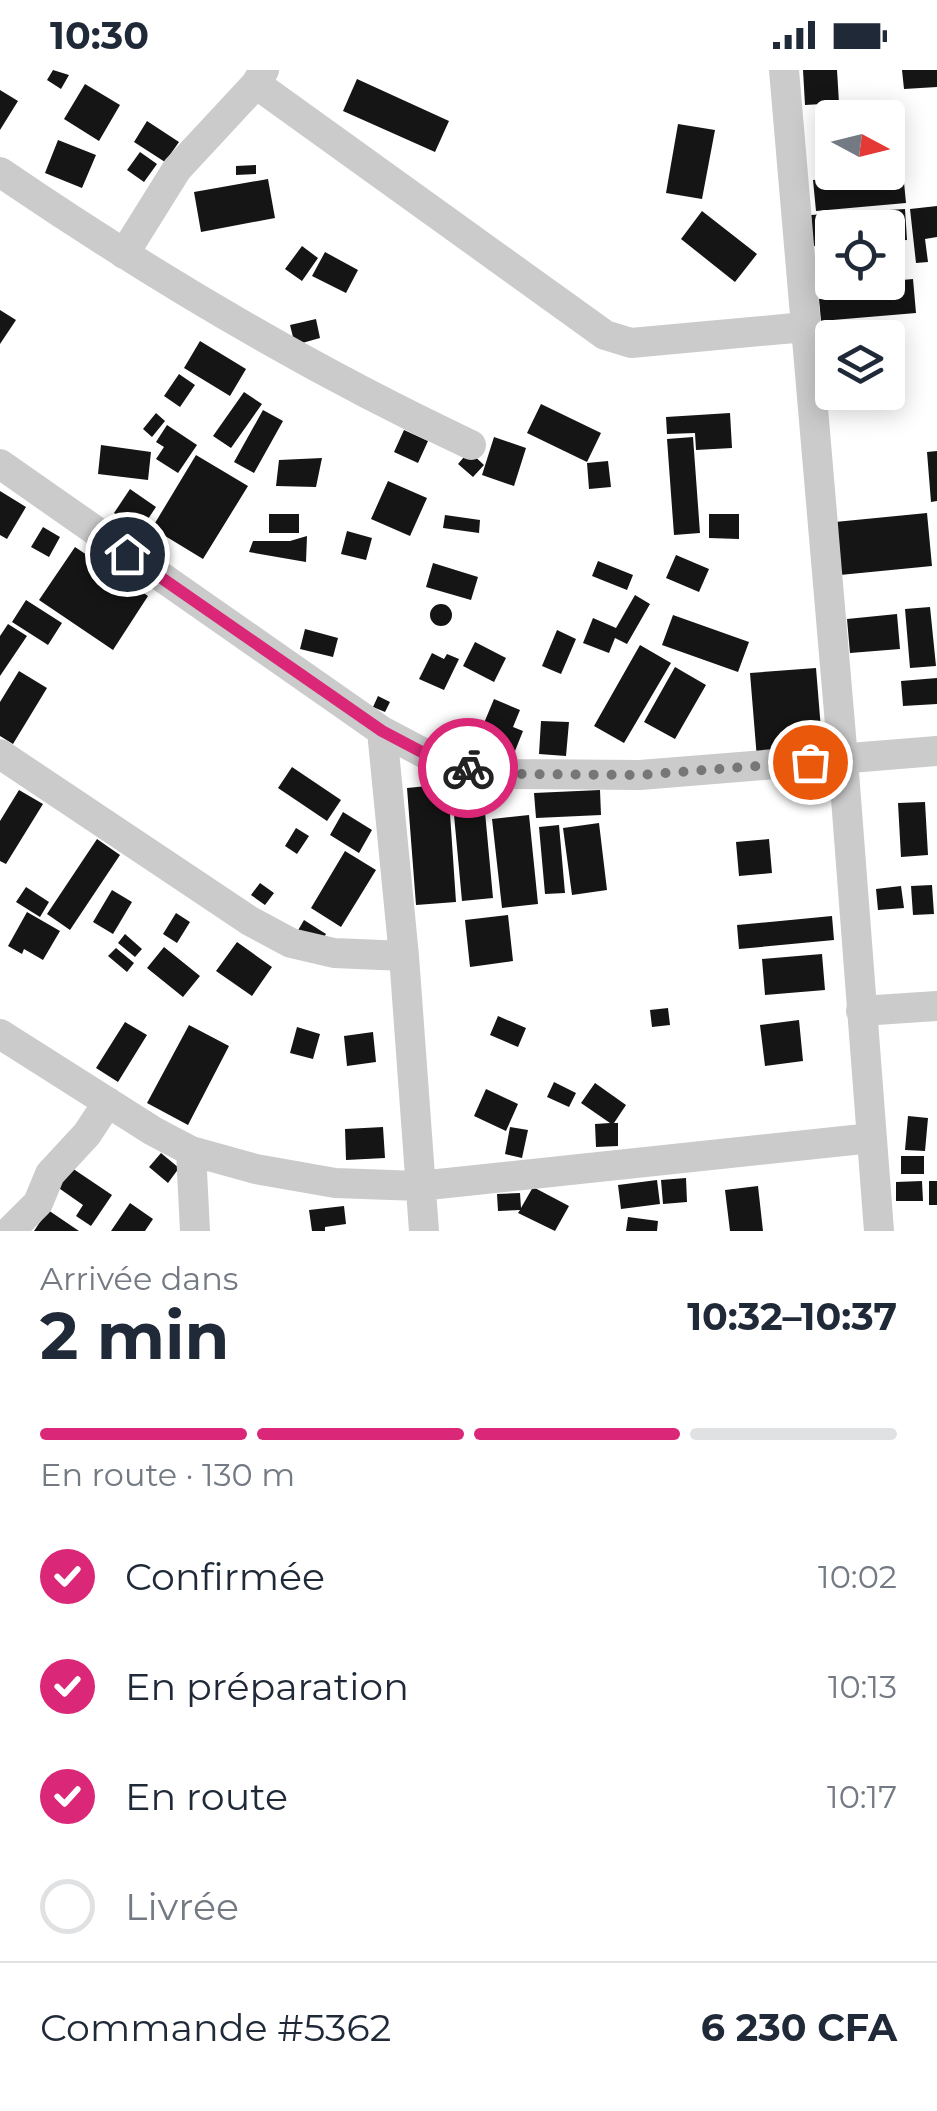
<!DOCTYPE html>
<html lang="fr">
<meta charset="utf-8">
<style>
body{margin:0;font-family:Montserrat,sans-serif;background:#f6f6f7;color:#1f2937;height:100vh;display:flex;flex-direction:column;font-size:38px;white-space:nowrap}
*{box-sizing:border-box;margin:0}
p{font-size:32px;color:#747a83}
.icon{flex:none;width:55px;height:55px;fill:none;stroke:currentColor;stroke-width:2;stroke-linecap:round;stroke-linejoin:round}
.map{position:relative;height:1161px;overflow:hidden}
.side{display:flex;flex-direction:column;background:#fff;flex:1}
.side>*{flex:none}
.needle{width:65px;rotate:97deg}
.buttons{position:absolute;left:815px;top:30px;display:grid;gap:20px}
.buttons a{display:grid;place-items:center;width:90px;height:90px;border-radius:10px;background:#fff;box-shadow:0 5px 25px #0003;font-size:50px}
.pin{position:absolute;display:grid;place-items:center;width:85px;height:85px;color:#fff;margin:-42px;border:5px solid #fff;border-radius:50%;box-shadow:0 2px 10px #0007}
.courier{position:absolute;display:grid;place-items:center;width:100px;height:100px;margin:-50px;border:8px solid #db2777;border-radius:50%;background:#fff;color:#222;box-shadow:0 2px 12px #0007}
.summary em{font-style:normal;font-weight:700}
.summary div{display:flex;flex-direction:column-reverse}
.summary{display:flex;align-items:center;justify-content:space-between;height:170px;padding:0 40px}
h1{font-size:65px;font-weight:700;line-height:75px}
.bar{display:grid;grid-template-columns:repeat(4,1fr);gap:15px 10px;align-content:center;height:120px;padding:0 40px}
.bar i{height:12px;border-radius:8px;background:#e0e1e3}
.bar .selected{background:#db2777}
.bar p{grid-column:span 4}
.line{display:flex;align-items:center;gap:25px;padding:0 40px;border-top:2px solid #e0e1e3}
.line div{flex:1}
ol{padding:0 40px;list-style:none}
li{display:flex;align-items:center;gap:30px;height:110px}
li p{margin-inline-start:auto}
li .icon{padding:10px;border-radius:50%;background:#db2777;color:#fff;stroke-width:4}
li:last-child{color:#747a83}
li i{width:55px;height:55px;border:5px solid #e0e1e3;border-radius:50%}
.status{display:flex;justify-content:space-between;align-items:center;height:70px;padding:0 50px;background:#fff;direction:ltr}
.status svg{height:28px;fill:currentColor}
.map>svg:first-child{display:block}
.building{fill:#151515}
.lines{fill:none;stroke-linecap:round;stroke-linejoin:round}
.minor{stroke:#cbcbcb;stroke-width:30}
.done{stroke:#777;stroke-width:10;stroke-dasharray:0 18}
.route{stroke:#db2777;stroke-width:12}
</style>
<div class="status"><b>10:30</b><svg viewBox="0 0 49 12"><path d="M0 12V9h3v3zM5 12V6h3v6zM10 12V3h3v9zM15 12V0h3v12zM26 1h20v11H26zM47 4h2v5h-2z"/></svg></div>
<div class="map">
<svg width="937" height="1161" viewBox="0 0 937 1161">
<rect width="100%" height="100%" fill="#fff"/>
<path class="building" d="M53,0L69,5L61,19L47,10Z
M803,0H837L839,33L805,35Z
M902,0H937V17L904,19Z
M357,9L449,51L435,82L343,41Z
M85,14L120,35L99,71L64,49Z
M0,20L18,31L0,60Z
M147,51L179,72L165,92L134,72Z
M678,54L715,60L702,129L666,123Z
M58,70L96,85L82,118L45,103Z
M904,74L905,97L888,98V75Z
M816,78H832V102H817Z
M140,82L157,94L144,112L127,100Z
M256,95V104L236,105V96Z
M903,102L906,133L816,141L813,110Z
M268,109L275,148L201,162L194,122Z
M937,136V167L925,169L928,192L916,193L910,139Z
M905,139L907,170L888,171V158H832V175L813,176L811,145Z
M702,141L757,184L735,212L681,169Z
M302,176L318,188L302,211L285,199Z
M325,182L358,200L346,223L312,206Z
M913,209L916,243L821,251L819,229L903,221L902,210Z
M0,240L16,250L0,274Z
M316,249L320,268L295,275L290,255Z
M200,271L246,299L230,326L184,298Z
M179,304L195,315L180,337L164,326Z
M244,322L262,334L231,378L213,366Z
M541,334L601,363L587,392L527,363Z
M263,340L283,351L254,403L234,392Z
M156,343L165,351L152,367L143,359Z
M730,343L732,378L696,380L695,363L667,364L666,347Z
M167,355L197,375L178,403L156,389L164,377L156,372Z
M404,360L428,371L418,393L394,382Z
M494,367L526,378L514,416L482,405Z
M693,367L700,463L674,465L667,369Z
M101,375L151,382L148,410L98,404Z
M469,381L484,395L473,407L458,394Z
M937,381V431L931,432L927,382Z
M196,385L248,416L203,489L152,458Z
M322,388L316,417L276,416L279,390Z
M608,391L611,417L589,419L587,393Z
M388,411L427,428L410,466L371,449Z
M130,419L156,437L140,461L114,443Z
M0,421L26,437L7,469L0,465Z
M927,443L932,496L840,505L835,452Z
M269,444H299V463H269Z
M709,444H739V469L709,468Z
M445,445L480,450L479,463L443,458Z
M43,457L60,467L49,487L31,477Z
M347,461L372,468L366,490L341,484Z
M307,466L306,492L249,482L253,471H290Z
M75,477L148,526L113,580L39,530Z
M676,485L709,499L699,522L666,508Z
M598,491L633,505L627,520L592,506Z
M433,493L478,507L471,530L426,517Z
M635,525L650,534L627,574L615,568L609,583L583,573L593,548L616,558Z
M26,530L62,553L48,575L12,552Z
M430 545a11 11 0 1 1 22 0a11 11 0 1 1-22 0Z
M930,537L936,596L910,598L905,539Z
M897,544L900,579L850,583L847,549Z
M673,545L749,572L738,602L662,575Z
M8,554L27,566L0,606V566Z
M305,559L338,568L333,587L300,579Z
M557,560L576,569L561,604L542,596Z
M475,572L506,588L494,612L463,596Z
M640,575L671,593L624,673L594,656Z
M432,583L444,589L447,584L459,589L444,620L419,609Z
M675,597L706,615L675,669L644,652Z
M816,598L823,684L757,689L750,603Z
M19,601L47,618L13,674L0,666V632Z
M937,608V634L903,636L901,611Z
M378,626L390,632L385,642L373,637Z
M494,629L520,640L513,657L523,661L515,681L479,665Z
M541,651L569,652L566,686L539,684Z
M292,697L341,730L327,751L278,718Z
M448,714L456,832L416,835L407,718Z
M19,720L43,734L6,794L0,791V751Z
M600,720L601,745L536,748L534,723Z
M925,732L928,785L901,787L898,733Z
M343,742L372,760L359,783L330,765Z
M485,742L493,828L462,831L454,745Z
M529,745L538,834L502,838L492,749Z
M599,753L607,820L572,825L563,758Z
M559,755L565,823L545,824L539,757Z
M296,758L309,766L297,784L285,776Z
M97,769L120,785L70,860L47,844Z
M769,769L772,803L739,806L736,772Z
M345,781L376,800L341,857L311,838Z
M260,813L274,823L265,835L251,825Z
M932,815L934,844L913,845L911,816Z
M901,816L904,838L878,840L876,819Z
M26,817L49,832L40,847L16,832Z
M112,820L132,832L113,864L93,852Z
M27,842L60,861L43,890L24,879L22,884L8,876Z
M176,843L190,852L177,873L163,864Z
M508,845L513,891L470,897L465,850Z
M832,846L834,870L739,879L737,855Z
M304,850L326,864L319,876L297,862Z
M125,864L142,879L135,887L118,873Z
M237,872L272,897L252,926L216,901Z
M164,877L200,906L183,927L147,898Z
M116,878L134,893L127,902L108,886Z
M822,884L825,920L765,925L762,889Z
M668,938L670,955L652,957L650,940Z
M498,946L526,958L518,977L490,965Z
M799,950L803,991L765,996L760,955Z
M125,952L147,965L118,1012L96,998Z
M189,955L229,976L188,1055L147,1033Z
M297,957L320,964L313,989L290,983Z
M373,962L376,992L347,996L344,966Z
M554,1012L576,1023L569,1037L547,1027Z
M595,1013L626,1035L614,1053H618V1076L596,1077L595,1054L610,1053L581,1033Z
M486,1019L518,1034L506,1061L474,1046Z
M908,1046L928,1048L925,1081L905,1080Z
M383,1057L385,1088L346,1090L345,1059Z
M510,1057L528,1060L522,1088L505,1084Z
M161,1083L179,1098L168,1113L149,1097Z
M901,1086H924V1104H901Z
M66,1094L112,1125L91,1156L76,1146L83,1135L53,1114Z
M686,1108L687,1132L663,1134L661,1110Z
M657,1110L660,1134L621,1139L618,1115Z
M922,1111L923,1131H896V1112Z
M929,1111H937V1135H929Z
M758,1116L763,1161H730L725,1120Z
M533,1117L569,1136L555,1161L518,1143L520,1140L498,1141L497,1124L520,1123L521,1138Z
M130,1133L153,1149L145,1161H111Z
M344,1136L346,1154L325,1157V1161H312L309,1140Z
M48,1140L79,1161H34Z
M628,1147L658,1151L657,1161H626Z"/>
<g class="lines">
<path class="minor" d="M784,0L843,689L879,1161
M256,14L605,265L631,273L805,257
M0,102C151,205 305,297 471,375
M124,184L177,99L256,14L264,0
M0,394L382,661L437,690L478,701L513,704L640,705L937,681
M382,661L404,886L424,1161
M0,684L250,851L291,873L334,883L404,886
M861,941L937,936
M0,964L153,1061L191,1081L256,1099L335,1113L419,1116L872,1068
M191,1081L195,1161
M10,1161L38,1133L50,1104L87,1064L108,1032"/>
</g>
<g class="lines">
<path class="done" d="M468,698L513,704L640,705L810,692"/>
<path class="route" d="M127,484L382,661L437,690L468,698"/>
</g>
</svg>
<div class="buttons">
<a><svg class="needle" viewBox="-14 -14 28 28"><path d="M0-13l5 13h-10z" fill="#e53935"/><path d="M0 13l5-13h-10z" fill="#747a83"/></svg></a>
<a><svg class="icon" aria-label="locate" viewBox="0 0 24 24"><circle cx="12" cy="12" r="6"/><path d="M12 2v4M12 18v4M2 12h4M18 12h4"/></svg></a>
<a><svg class="icon" aria-label="layers" viewBox="0 0 24 24"><path d="M12 4l9 5-9 5-9-5zM3 14l9 5 9-5"/></svg></a>
</div>
<div class="pin" style="left:810px;top:692px;background:#ea580c"><svg class="icon" aria-label="bag" viewBox="0 0 24 24"><path d="M5 8h14l-1 12H6zM9 8a3 3 0 0 1 6 0"/></svg></div>
<div class="pin" style="left:127px;top:484px;background:#1f2937"><svg class="icon" aria-label="home" viewBox="0 0 24 24"><path d="M3 11l9-7 9 7M6 9v11h12V9"/></svg></div>
<div class="courier" style="left:468px;top:698px"><svg class="icon" aria-label="bike" viewBox="0 0 24 24"><circle cx="6" cy="16" r="4"/><circle cx="18" cy="16" r="4"/><path d="M6 16l4-8h5l3 8M10 8l3 8H6M13 5h3"/></svg></div>
</div>
<section class="side">
<div class="summary"><div><h1>2 min</h1><p>Arrivée dans</p></div><em>10:32–10:37</em></div>
<div class="bar"><i class="selected"></i><i class="selected"></i><i class="selected"></i><i></i><p>En route · 130 m</p></div>
<ol>
<li><svg class="icon" aria-label="check" viewBox="0 0 24 24"><path d="M5 12l5 5 9-10"/></svg>Confirmée<p>10:02</p></li>
<li><svg class="icon" aria-label="check" viewBox="0 0 24 24"><path d="M5 12l5 5 9-10"/></svg>En préparation<p>10:13</p></li>
<li><svg class="icon" aria-label="check" viewBox="0 0 24 24"><path d="M5 12l5 5 9-10"/></svg>En route<p>10:17</p></li>
<li><i></i>Livrée</li>
</ol>
<div class="line" style="height:130px"><div>Commande #5362</div><b>6 230 CFA</b></div>
</section>
